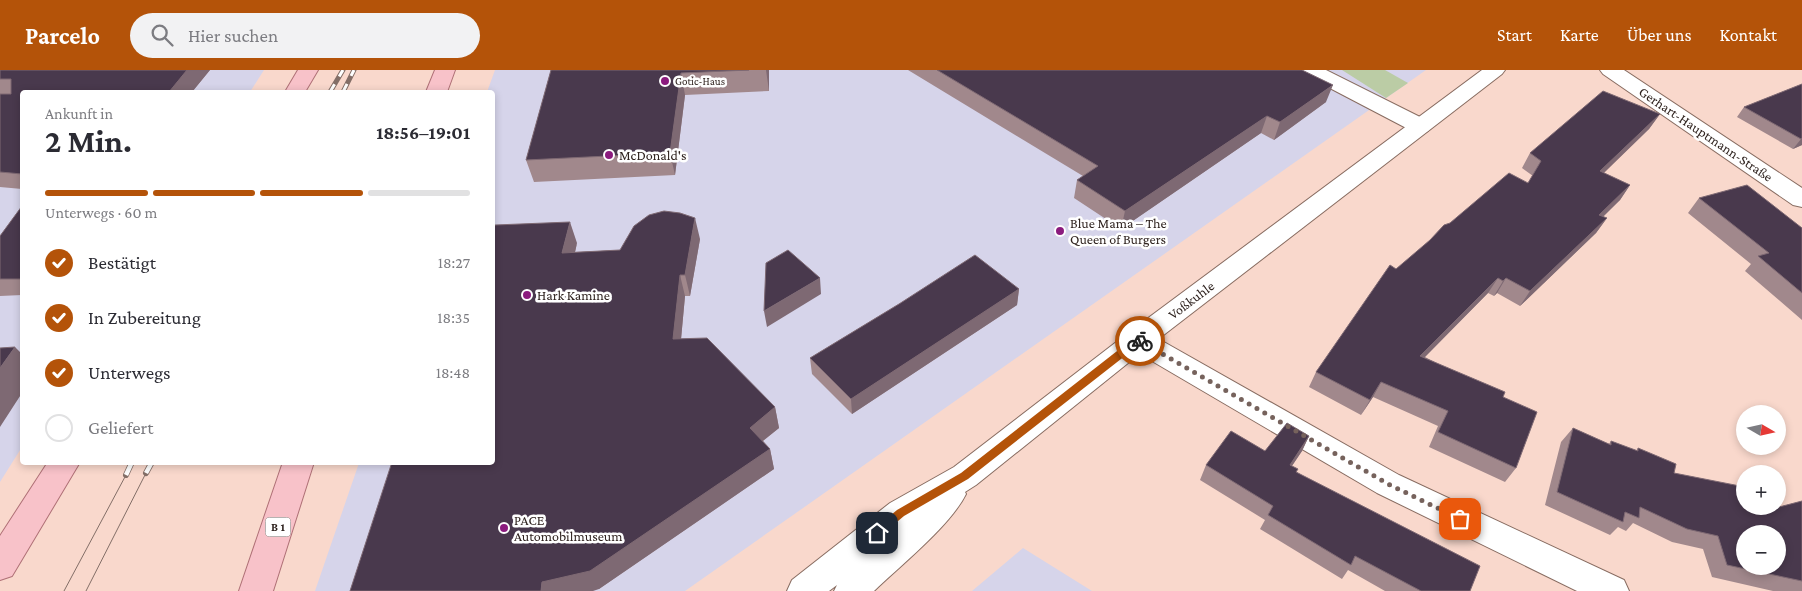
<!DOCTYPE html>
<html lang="de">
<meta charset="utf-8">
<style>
body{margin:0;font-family:"Crimson Pro",serif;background:#f2f2f3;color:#2b2b33;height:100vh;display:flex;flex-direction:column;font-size:19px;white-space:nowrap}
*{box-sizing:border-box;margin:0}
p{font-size:16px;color:#7c7c81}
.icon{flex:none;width:28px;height:28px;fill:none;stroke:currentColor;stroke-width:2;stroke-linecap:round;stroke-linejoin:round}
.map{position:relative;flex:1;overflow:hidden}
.drawer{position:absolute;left:20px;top:20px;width:475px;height:375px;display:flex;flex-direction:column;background:#fff;border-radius:5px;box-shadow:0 2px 8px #0003}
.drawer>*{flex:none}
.needle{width:32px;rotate:99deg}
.fabs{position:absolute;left:1736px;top:335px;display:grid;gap:10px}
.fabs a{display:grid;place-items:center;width:50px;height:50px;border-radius:50%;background:#fff;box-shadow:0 2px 8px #0003;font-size:25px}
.pin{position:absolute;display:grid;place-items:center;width:42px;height:42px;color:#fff;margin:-21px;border-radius:10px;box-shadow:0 2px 8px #0006}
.courier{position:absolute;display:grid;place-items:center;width:50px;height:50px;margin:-25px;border:4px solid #b45309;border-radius:50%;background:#fff;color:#222;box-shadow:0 1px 6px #0007}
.summary em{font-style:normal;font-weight:700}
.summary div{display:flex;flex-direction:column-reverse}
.summary{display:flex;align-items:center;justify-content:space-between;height:85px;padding:0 25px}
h1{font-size:32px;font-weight:700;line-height:38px}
.bar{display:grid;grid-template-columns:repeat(4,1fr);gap:8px 5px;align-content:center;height:60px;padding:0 25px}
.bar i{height:6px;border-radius:4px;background:#e1e1e2}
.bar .active{background:#b45309}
.bar p{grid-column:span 4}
ol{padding:0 25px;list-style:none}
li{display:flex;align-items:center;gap:15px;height:55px}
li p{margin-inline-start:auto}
li .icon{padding:5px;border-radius:50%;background:#b45309;color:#fff;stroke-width:4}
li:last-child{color:#7c7c81}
li i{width:28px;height:28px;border:2px solid #e1e1e2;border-radius:50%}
header{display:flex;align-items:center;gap:30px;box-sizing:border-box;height:70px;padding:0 25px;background:#b45309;color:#fff}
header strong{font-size:24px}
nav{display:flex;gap:28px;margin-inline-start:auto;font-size:18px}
.search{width:350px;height:45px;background:#f2f2f3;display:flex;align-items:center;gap:12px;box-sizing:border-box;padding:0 18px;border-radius:28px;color:#7c7c81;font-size:19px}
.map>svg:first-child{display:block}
.commercial{fill:#d6d4ea}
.green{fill:#bbcca5}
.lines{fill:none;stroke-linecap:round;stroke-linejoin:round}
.minor-casing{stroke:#886c61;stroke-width:2}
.tertiary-casing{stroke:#886c61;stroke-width:2}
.primary-casing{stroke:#af7076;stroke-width:2}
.minor{fill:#fff;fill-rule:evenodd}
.tertiary{fill:#fff;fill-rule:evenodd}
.primary{fill:#f8c2c9;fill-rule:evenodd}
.tram{stroke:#836e67;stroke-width:1}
.rail-far1-casing{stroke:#836e67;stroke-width:5}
.rail-casing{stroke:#836e67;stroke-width:6}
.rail-far1{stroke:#fff;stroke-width:3;stroke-dasharray:9;stroke-linecap:butt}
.rail{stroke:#fff;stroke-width:4.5;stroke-dasharray:12;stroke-linecap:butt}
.wall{fill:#a1888c}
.shaded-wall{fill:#7e6973}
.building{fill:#49394d;stroke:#7e6973;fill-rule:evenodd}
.route{fill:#b45309}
.done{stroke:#76625c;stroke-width:5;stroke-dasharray:0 9}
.poi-dot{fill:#8b1b7e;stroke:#fff;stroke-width:2}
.labels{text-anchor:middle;stroke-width:5;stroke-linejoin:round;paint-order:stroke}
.far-poi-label{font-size:11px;fill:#2f231f;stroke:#fff;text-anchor:start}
.shield{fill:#fff;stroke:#6d6562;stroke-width:1}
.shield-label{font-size:12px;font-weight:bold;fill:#2f231f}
.street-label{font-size:14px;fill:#2f231f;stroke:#fff}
.poi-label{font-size:14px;fill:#2f231f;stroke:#fff;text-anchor:start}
</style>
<header>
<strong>Parcelo</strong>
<div class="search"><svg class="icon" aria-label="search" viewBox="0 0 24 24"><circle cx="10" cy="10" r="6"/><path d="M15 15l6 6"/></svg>Hier suchen</div>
<nav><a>Start</a><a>Karte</a><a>Über uns</a><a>Kontakt</a></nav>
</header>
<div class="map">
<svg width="1802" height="521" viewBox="0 0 1802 521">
<rect width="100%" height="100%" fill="#f9d8cc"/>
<path class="commercial" d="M0,0H264L250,22H22V377L0,412Z
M495,0H1426L685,521H315L359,393L492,392V22H487Z
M1023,478L1092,521H972Z"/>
<path class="green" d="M1342,0H1385L1408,13L1386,28Z"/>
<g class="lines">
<g class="minor-casing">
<path id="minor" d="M1300,0H1326L1428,51L1431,56L1428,61L1420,63L1412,61L1303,4Z
M1600,0H1624L1802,118V137L1793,135L1603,4Z
M1138,260L1148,263L1399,405L1624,510L1629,521H1577L1377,423L1128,277L1124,270L1128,263Z"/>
</g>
<g class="tertiary-casing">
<path id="tertiary" d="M1482,0H1505L1502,4L1148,277L976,415L965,422L966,424C950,456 901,495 874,521H834L837,515L829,521H787L792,510L890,433L954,397L1128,263Z"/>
</g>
<g class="primary-casing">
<path id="primary" d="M298,0H318L305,22H285Z
M435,0H455L447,22H426Z
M48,392H80L12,506L0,510V466Z
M283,392H314L273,521H239Z"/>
</g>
<use href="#minor" class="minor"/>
<use href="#tertiary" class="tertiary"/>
<use href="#primary" class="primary"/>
<path class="tram" d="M64,521L126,405
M86,521L146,403"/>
<g class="rail-far1-casing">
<path id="rail-far1" d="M330,22L343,0
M343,22L354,0"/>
</g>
<g class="rail-casing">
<path id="rail" d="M146,403L152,392
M126,405L132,392"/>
</g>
<use href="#rail-far1" class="rail-far1"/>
<use href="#rail" class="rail"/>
</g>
<path class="wall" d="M0,0H210L192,22H22V119L0,117Z
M551,0H769V21L685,25L675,105L534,112L526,90Z
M908,0H1302L1326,32L1274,70L1261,63L1121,159L1074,128L1077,110L1083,106Z
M1802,14V75L1793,79L1737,47L1744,37Z
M1660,44L1649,59L1604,103L1630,115L1620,130L1603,147L1607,148L1596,163L1520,236L1497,223L1494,226L1488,223L1425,287L1503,327L1516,398L1505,412L1429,377L1438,356L1373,327L1361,345L1309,317L1316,302L1396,199L1528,113L1533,106L1522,98L1530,83Z
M1699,128L1802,158V250L1745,201L1751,194L1688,143Z
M22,136V225L0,226V166Z
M700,169L690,226H685L681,269L775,337L779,358L763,371L770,379L774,399L599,519L492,392L577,173L575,182L620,180Z
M1019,219L1017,235L852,344L812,304L810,288L899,234Z
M1573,358L1609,374L1611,371L1636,381L1638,378L1674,403L1779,437L1802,431V521H1773L1712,507L1703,479L1672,472L1633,453L1626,461L1618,457L1610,465L1545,435L1561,372Z
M1309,366L1302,381L1292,396L1297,402L1470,521H1385L1348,500L1342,509L1260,459L1265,450L1200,410L1206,395L1265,381Z"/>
<path class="shaded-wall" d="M187,0H210L192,22H169Z
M766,0H769V21Z
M681,3L685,25L675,105L670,83Z
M1333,15L1326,32L1274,70L1280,52Z
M1660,44L1649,59L1590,116L1600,101Z
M1267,46L1261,63L1121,159L1125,141Z
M1802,68V75L1793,79L1801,69Z
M1630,115L1620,130L1589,160L1599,145Z
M695,148L700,169L690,226L685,205Z
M1607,148L1596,163L1520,236L1530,221Z
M570,152L577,173L570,205L562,183Z
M680,205L685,226L679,291L673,269Z
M820,208L821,224L767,257L764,241Z
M1498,208L1488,223L1412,300L1420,286Z
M1506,208L1497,223L1494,226L1503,211Z
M1019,219L1017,235L852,344L851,329Z
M15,277L22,284V323L0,357V298Z
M1381,312L1373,327L1361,345L1370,330Z
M775,337L779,358L754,378L750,358Z
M1309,366L1302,381L1283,409L1290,395Z
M770,379L774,399L599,519L593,521H541L542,512Z"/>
<path class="building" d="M0,0H187L169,22H22V104L0,102V24H11V9H0Z
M551,0H749L681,3L670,83L526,90Z
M937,0H1302L1333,15L1280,52L1267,46L1125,141L1077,110L1098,96Z
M1802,14V68L1801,69L1744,37Z
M1603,21L1660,44L1600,101L1630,115L1599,145L1607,148L1530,221L1506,208L1503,211L1498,208L1420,286L1505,322L1503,327L1537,342L1516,398L1438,362L1448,341L1381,312L1370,330L1316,302L1390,195L1396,199L1430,170L1444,155L1450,153L1509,103L1528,113L1541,91L1530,83Z
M1747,115L1802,158V223L1758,186L1769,183L1699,128Z
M22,136V209H0V166Z
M664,141L680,143L695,148L685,205H680L673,269L707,268L775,337L750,358L770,379L590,501L542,512L541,521H350L392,392H492V164L495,155L570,152L562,183L620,180L634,156L649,145Z
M788,180L820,208L764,241L766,193Z
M975,185L1019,219L851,329L810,288L899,234Z
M15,277L0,298V278Z
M1287,353L1309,366L1290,395L1298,399L1296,402L1480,496L1470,521H1421L1355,486L1351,495L1268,445L1273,436L1206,395L1231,361L1265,381Z
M1573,358L1611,375V371L1638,381V378L1676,394L1674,403L1745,417V436H1778V432L1779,437L1802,431V511L1727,495L1718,466L1687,459L1640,437L1639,448L1625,442L1623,452L1557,422ZM1745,464H1778V496H1745Z"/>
<path class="route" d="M1135,267H1141L1144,271L968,409L904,446L880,466H873V460L897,440L961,403Z"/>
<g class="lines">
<path class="done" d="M1140,271L1388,414L1460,449"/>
</g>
<g class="poi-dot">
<circle cx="665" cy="11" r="5"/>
<circle cx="609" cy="85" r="5"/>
<circle cx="1060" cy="161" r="5"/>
<circle cx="527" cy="225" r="5"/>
<circle cx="504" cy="458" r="5"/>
</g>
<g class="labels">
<g class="far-poi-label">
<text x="675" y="15">Gotic-Haus</text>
</g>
<rect class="shield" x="265.5" y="447.5" width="25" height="19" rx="4"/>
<g class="shield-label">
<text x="278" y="461">B 1</text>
</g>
<g class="street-label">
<text transform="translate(1706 64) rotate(34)" y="5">Gerhart-Hauptmann-Straße</text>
<text transform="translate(1191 230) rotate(-37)" y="5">Voßkuhle</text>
</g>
<g class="poi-label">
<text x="619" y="90">McDonald's</text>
<text x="1070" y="158">Blue Mama – The<tspan x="1070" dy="16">Queen of Burgers</tspan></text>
<text x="537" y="230">Hark Kamine</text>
<text x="514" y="455">PACE<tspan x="514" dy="16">Automobilmuseum</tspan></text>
</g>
</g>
</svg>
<div class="fabs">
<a><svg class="needle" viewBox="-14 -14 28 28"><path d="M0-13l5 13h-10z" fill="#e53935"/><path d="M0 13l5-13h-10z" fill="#7c7c81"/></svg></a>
<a>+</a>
<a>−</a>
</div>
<div class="pin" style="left:1460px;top:449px;background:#ea580c"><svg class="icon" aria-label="bag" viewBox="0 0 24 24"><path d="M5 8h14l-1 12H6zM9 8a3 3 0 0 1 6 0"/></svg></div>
<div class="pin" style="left:877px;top:463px;background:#1f2937"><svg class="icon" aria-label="home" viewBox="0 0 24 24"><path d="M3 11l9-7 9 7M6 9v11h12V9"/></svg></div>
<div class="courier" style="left:1140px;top:271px"><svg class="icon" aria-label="bike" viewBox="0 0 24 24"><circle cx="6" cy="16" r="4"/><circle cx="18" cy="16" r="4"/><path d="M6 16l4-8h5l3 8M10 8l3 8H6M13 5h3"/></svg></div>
<section class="drawer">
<div class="summary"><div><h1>2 Min.</h1><p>Ankunft in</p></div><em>18:56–19:01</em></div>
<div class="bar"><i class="active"></i><i class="active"></i><i class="active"></i><i></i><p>Unterwegs · 60 m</p></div>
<ol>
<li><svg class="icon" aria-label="check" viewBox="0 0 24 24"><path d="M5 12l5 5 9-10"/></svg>Bestätigt<p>18:27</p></li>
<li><svg class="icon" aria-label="check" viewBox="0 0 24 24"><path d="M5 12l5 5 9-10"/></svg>In Zubereitung<p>18:35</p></li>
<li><svg class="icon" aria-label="check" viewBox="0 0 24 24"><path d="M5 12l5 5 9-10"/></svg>Unterwegs<p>18:48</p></li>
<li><i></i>Geliefert</li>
</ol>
</section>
</div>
